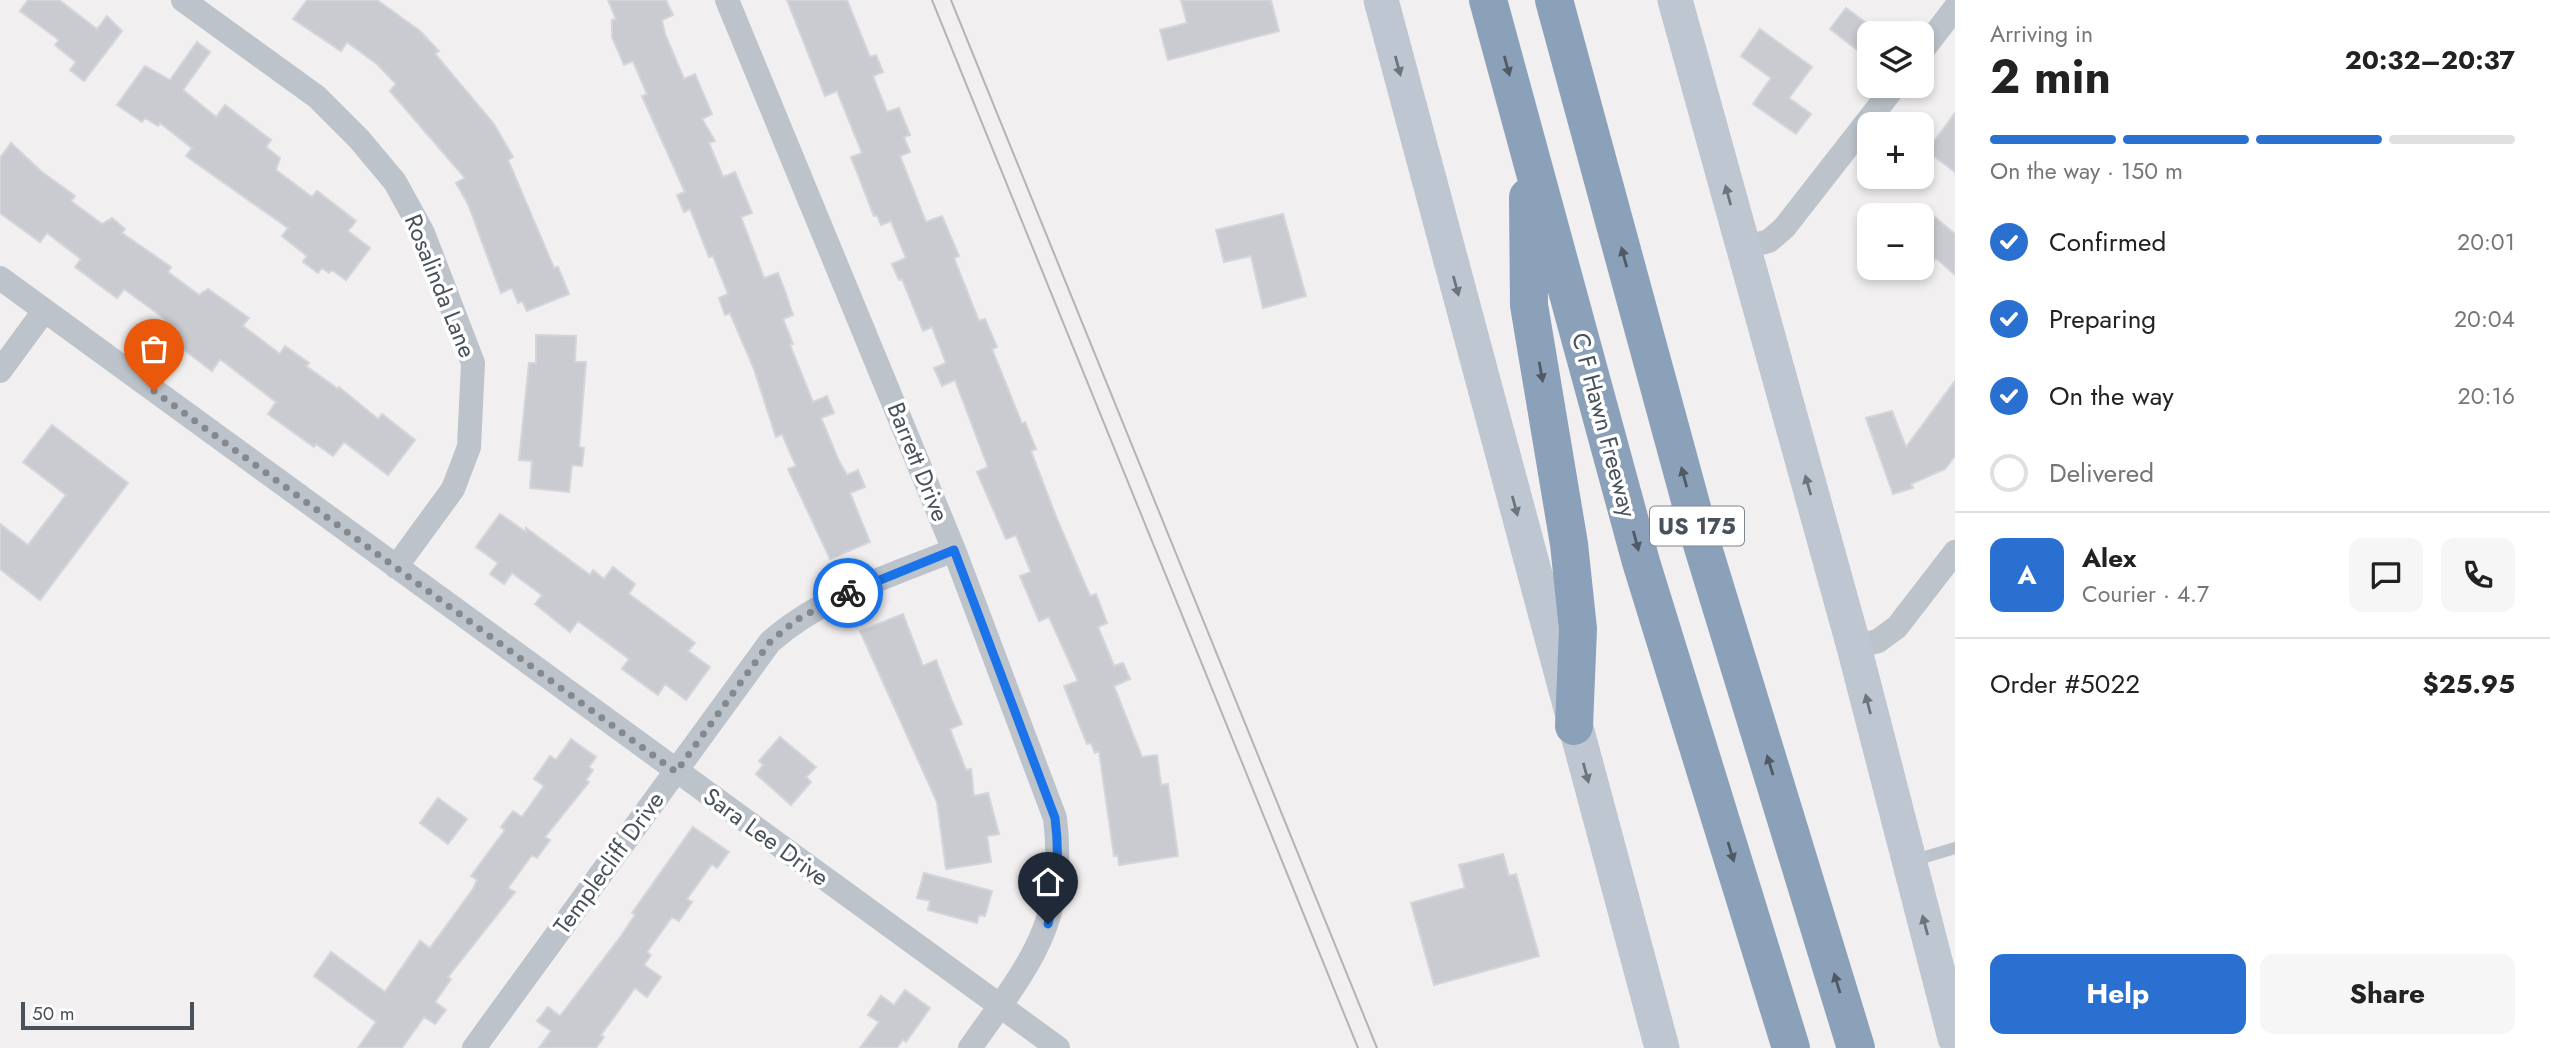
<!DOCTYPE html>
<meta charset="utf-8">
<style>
body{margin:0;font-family:Jost,sans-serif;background:#f6f6f6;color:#222;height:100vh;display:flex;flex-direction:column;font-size:26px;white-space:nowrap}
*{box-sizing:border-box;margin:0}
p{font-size:23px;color:#767676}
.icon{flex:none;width:38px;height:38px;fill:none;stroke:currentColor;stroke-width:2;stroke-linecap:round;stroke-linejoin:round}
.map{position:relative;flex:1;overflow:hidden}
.drawer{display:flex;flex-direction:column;background:#fff;width:595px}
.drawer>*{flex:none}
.fabs{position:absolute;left:1857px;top:21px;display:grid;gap:14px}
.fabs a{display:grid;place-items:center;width:77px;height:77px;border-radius:14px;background:#fff;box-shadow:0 4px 10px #0003;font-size:35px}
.scale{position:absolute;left:21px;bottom:18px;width:173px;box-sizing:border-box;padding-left:7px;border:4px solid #49525b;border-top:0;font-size:19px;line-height:24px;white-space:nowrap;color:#49525b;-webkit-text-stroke:5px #fff;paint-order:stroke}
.pin{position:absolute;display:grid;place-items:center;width:60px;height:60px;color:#fff;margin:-72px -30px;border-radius:50% 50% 50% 0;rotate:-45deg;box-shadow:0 0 7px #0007}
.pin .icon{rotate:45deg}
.courier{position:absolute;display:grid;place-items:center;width:70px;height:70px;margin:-35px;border:5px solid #1a73e8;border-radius:50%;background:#fff;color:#222;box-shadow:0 2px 9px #0007}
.headline em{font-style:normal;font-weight:700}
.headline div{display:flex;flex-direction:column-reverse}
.headline{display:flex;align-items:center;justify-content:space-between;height:119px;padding:0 35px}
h1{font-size:46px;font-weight:700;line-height:52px}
.bar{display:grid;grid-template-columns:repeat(4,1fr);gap:10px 7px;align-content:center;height:84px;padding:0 35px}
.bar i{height:9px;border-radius:5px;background:#e0e0e0}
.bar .active{background:#2970d1}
.bar p{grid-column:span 4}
.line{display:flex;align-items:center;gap:18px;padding:0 35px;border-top:2px solid #e0e0e0}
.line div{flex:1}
.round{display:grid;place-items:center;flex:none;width:74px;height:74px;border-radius:14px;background:#f6f6f6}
ol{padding:0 35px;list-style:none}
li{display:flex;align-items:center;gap:21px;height:77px}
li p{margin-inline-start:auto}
li .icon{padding:7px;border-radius:50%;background:#2970d1;color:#fff;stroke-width:4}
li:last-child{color:#767676}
li i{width:38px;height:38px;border:4px solid #e0e0e0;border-radius:50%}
.action{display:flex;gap:14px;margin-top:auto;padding:14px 35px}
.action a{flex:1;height:80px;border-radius:14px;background:#2970d1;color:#fff;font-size:28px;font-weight:700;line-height:80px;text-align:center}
.action a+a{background:#f6f6f6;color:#222}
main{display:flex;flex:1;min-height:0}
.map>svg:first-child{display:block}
.building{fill:#c9cbd1;stroke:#d3d5da;stroke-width:2}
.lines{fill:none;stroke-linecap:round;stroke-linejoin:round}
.lane{stroke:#bcc3ca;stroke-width:12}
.street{stroke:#bcc3ca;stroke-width:24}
.secondary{stroke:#bec7d1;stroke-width:35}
.highway{stroke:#8ba1b9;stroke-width:38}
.tram{stroke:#b2b4b9;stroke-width:2}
.oneway{fill:#6c757e}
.oneway2{fill:#505a64}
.done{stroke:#84898f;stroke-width:7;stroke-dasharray:0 12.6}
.route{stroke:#1a73e8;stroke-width:9}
.labels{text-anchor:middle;stroke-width:7;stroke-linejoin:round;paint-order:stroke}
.shield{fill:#fff;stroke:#80868c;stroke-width:2}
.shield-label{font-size:23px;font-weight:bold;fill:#49525b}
.street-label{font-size:24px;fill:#49525b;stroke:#fff}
</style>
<main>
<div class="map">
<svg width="1955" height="1048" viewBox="0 0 1955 1048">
<rect width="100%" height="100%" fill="#f1efef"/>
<path class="building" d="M28,0H59L97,29L107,16L122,31L84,81L70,70L76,62L55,45L59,40L20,11Z
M307,0H377L420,31L439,51L435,54L494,124L513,157L508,160L554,268L558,267L569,294L527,311L522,301L518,303L512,288L501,293L468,204L456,183L465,178L390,91L396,84L378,65L347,42L341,51L293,19Z
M608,0H666L673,15L662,20L665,34L684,79L695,74L712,114L702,119L715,141L709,143L723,177L735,172L752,213L741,217L764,278L778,273L785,291L793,315L783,319L793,344L790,345L813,402L827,396L834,413L821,418L839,461L847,475L858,470L865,487L850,493L870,542L830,559L788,469L796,466L782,434L776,437L754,369L730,313L725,315L719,298L728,294L713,256L709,257L690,209L684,212L677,195L685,192L642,96L647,94L633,61L624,65L612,37V20L616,19Z
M787,0H847L870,57L876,55L883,72L873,76L887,112L899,108L910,135L904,137L910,152L900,156L926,222L942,216L959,256L954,258L979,321L985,319L997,347L992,349L1022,424L1025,422L1036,449L1031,451L1057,519L1090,596L1096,594L1107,623L1098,627L1114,666L1123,663L1130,679L1114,686L1142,757L1157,755L1161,785L1168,784L1178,856L1119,865L1118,855L1114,856L1099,751L1095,753L1091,743L1087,744L1064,686L1078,681L1049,617L1039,621L1020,576L1031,572L1016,535L1006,539L977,472L988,467L955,380L942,386L934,368L946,363L932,327L923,331L902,279L899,280L892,264L906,258L891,221L881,225L877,215L874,216L851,157L862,153L837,91L825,96Z
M1181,0H1271L1279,31L1168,60L1160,30L1187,23Z
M1846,8L1869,25V59L1830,29Z
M1760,29L1812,67L1789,98L1811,114L1796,134L1753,104L1771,78L1741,56Z
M197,42L210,52L183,90L216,117L225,105L271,140L266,147L280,158L276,170L312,197L317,191L356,221L348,231L370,248L346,280L332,270L329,273L322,268L318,273L303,262L307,256L282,236L288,228L186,156L192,148L160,123L158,126L145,118L142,122L117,105L145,66L170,80Z
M1955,113V172L1927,151Z
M11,143L42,172L75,196L71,201L102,224L112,218L125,229L122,233L171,267L168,272L199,295L208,289L249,318L243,326L280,354L285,346L309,363L306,366L338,389L339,387L378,419L382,414L415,440L388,475L344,442L333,456L316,444L314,447L268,414L276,402L220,359L212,371L171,340L178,330L157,313L124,289L117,298L75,267L81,259L47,233L40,242L0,213V158Z
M1930,213L1955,234V275L1936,258L1922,276V222Z
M1283,214L1306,296L1263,308L1251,256L1224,262L1216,230Z
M536,335L576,336L575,362H586L579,447L584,448L582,466L572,465L569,492L530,488L532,461L519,460L529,363H536Z
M1955,381V456L1945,469L1911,484L1913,488L1893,494L1866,418L1892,411L1906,447Z
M52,425L128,483L40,600L0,569V524L28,545L66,495L23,462Z
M500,514L526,532V528L590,575L593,570L604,579L613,567L635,584L629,594L695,643L688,651L710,667L686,700L665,684L658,695L622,669L629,659L578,621L570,632L535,604L542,595L512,573L504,584L490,574L498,563L476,547Z
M903,614L923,666L936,660L952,701L962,724L950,729L966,770L971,769L974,796L988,793L999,834L987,836L991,862L946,869L937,802L860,631Z
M780,737L816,767L806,777L811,782L791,805L756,774L763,765L759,761Z
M571,739L596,757L589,767L593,770L586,780L589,782L545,837L550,840L537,858L532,855L508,888L515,892L448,977L451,979L435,1002L446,1010L435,1024L424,1017L402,1048H358L376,1022L314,976L331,952L385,992L420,941L430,948L473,889L477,880L471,876L505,830L501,827L513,811L522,817L544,786L534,779L550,756L556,760Z
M438,798L467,819L448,844L420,823Z
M693,827L729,852L717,868L712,864L687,899L692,902L679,921L672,917L647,952L651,955L644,965L661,977L647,997L635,988L601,1035L604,1037L596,1048H539L551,1031L537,1021L548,1007L560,1016L621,936L635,915L632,913Z
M1503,854L1509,876L1516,874L1539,956L1434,985L1411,903L1465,888L1459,865Z
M924,873L992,891L985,916L979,915L977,923L928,910L930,901L917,898Z
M905,990L930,1008L906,1042L903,1039L897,1048H860L879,1022L868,1015L881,996L894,1005Z"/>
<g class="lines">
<path class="lane" d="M1912,861L1955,848"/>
<path class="street" d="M183,0L317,97L359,139L395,182L423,233L473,363L469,447L453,489L396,567
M727,0L954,550L1055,818C1068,924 1027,967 970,1048
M1922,51L1955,8
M1742,248L1769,241L1784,228L1895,86
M0,278L1058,1048
M0,371L44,311
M1854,647L1878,641L1897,627L1955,552
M474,1048L770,642C822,596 890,576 954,550"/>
<path class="secondary" d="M1381,0L1662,1048
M1675,0L1854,647L1955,1038"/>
<path class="highway" d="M1488,0L1641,562L1791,1048
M1554,0L1701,541L1856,1048
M1528,197L1529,305L1569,544L1578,629L1574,726"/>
<path class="tram" d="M932,0L1358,1048
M951,0L1377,1048"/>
</g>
<defs><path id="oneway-solid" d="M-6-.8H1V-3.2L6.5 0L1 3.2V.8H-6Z" transform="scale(1.75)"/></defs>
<g class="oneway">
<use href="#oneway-solid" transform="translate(1398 66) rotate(75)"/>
<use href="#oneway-solid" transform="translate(1728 195) rotate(-105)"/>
<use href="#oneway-solid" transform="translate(1456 286) rotate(75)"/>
<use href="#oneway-solid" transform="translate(1808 485) rotate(-106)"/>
<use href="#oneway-solid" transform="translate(1515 506) rotate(75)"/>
<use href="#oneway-solid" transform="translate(1868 704) rotate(-104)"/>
<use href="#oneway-solid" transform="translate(1586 773) rotate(75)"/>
<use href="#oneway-solid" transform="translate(1925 925) rotate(-105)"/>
</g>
<g class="oneway2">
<use href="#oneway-solid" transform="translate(1507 66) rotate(75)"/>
<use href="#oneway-solid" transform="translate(1624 257) rotate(-105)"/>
<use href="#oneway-solid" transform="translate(1541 372) rotate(80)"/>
<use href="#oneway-solid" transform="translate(1684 477) rotate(-105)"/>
<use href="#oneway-solid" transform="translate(1636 541) rotate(75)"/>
<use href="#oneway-solid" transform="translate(1770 765) rotate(-107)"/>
<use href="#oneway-solid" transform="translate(1731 852) rotate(73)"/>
<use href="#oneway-solid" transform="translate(1837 983) rotate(-107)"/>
</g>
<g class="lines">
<path class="done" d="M154,391L676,772L770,642L796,620L848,593"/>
<path class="route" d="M848,593L954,550L1055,818C1060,856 1057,888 1048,924"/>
</g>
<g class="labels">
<rect class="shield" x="1650" y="506.5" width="94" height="39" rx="5"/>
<g class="shield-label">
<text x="1697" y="534">US 175</text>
</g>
<g class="street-label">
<text transform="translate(440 286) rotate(68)" y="8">Rosalinda Lane</text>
<text transform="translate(1604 425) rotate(75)" y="8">C F Hawn Freeway</text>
<text transform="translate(918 462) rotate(68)" y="8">Barrett Drive</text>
<text transform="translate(766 837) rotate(36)" y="8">Sara Lee Drive</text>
<text transform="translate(609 863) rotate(-54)" y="8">Templecliff Drive</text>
</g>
</g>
</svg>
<div class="fabs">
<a><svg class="icon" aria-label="layers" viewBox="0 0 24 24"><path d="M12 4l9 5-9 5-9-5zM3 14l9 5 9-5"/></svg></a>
<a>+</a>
<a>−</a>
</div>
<div class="scale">50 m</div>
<div class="pin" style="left:154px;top:391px;background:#ea580c"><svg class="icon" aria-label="bag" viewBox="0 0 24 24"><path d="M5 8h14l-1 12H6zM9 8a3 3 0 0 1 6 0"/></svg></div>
<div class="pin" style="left:1048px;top:924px;background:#1f2937"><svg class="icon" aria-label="home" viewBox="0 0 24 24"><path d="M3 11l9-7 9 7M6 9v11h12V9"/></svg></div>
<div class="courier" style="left:848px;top:593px"><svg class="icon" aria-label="bike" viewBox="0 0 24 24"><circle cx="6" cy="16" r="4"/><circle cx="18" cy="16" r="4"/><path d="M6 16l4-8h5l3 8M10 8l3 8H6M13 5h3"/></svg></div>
</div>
<section class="drawer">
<div class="headline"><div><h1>2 min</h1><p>Arriving in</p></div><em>20:32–20:37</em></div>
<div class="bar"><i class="active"></i><i class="active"></i><i class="active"></i><i></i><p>On the way · 150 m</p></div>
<ol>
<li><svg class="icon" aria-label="check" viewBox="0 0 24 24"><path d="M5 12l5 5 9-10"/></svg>Confirmed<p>20:01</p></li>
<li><svg class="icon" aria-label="check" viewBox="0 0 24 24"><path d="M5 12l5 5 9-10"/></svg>Preparing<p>20:04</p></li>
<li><svg class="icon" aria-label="check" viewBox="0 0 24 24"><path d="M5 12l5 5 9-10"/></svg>On the way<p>20:16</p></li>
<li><i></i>Delivered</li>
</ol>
<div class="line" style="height:126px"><b class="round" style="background:#2970d1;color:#fff">A</b><div><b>Alex</b><p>Courier · 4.7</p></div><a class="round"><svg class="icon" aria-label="chat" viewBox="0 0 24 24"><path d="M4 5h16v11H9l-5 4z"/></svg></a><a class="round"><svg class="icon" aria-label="phone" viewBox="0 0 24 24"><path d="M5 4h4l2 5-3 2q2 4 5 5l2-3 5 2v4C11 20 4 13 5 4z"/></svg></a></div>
<div class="line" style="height:91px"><div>Order #5022</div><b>$25.95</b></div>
<div class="action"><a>Help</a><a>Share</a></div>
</section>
</main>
